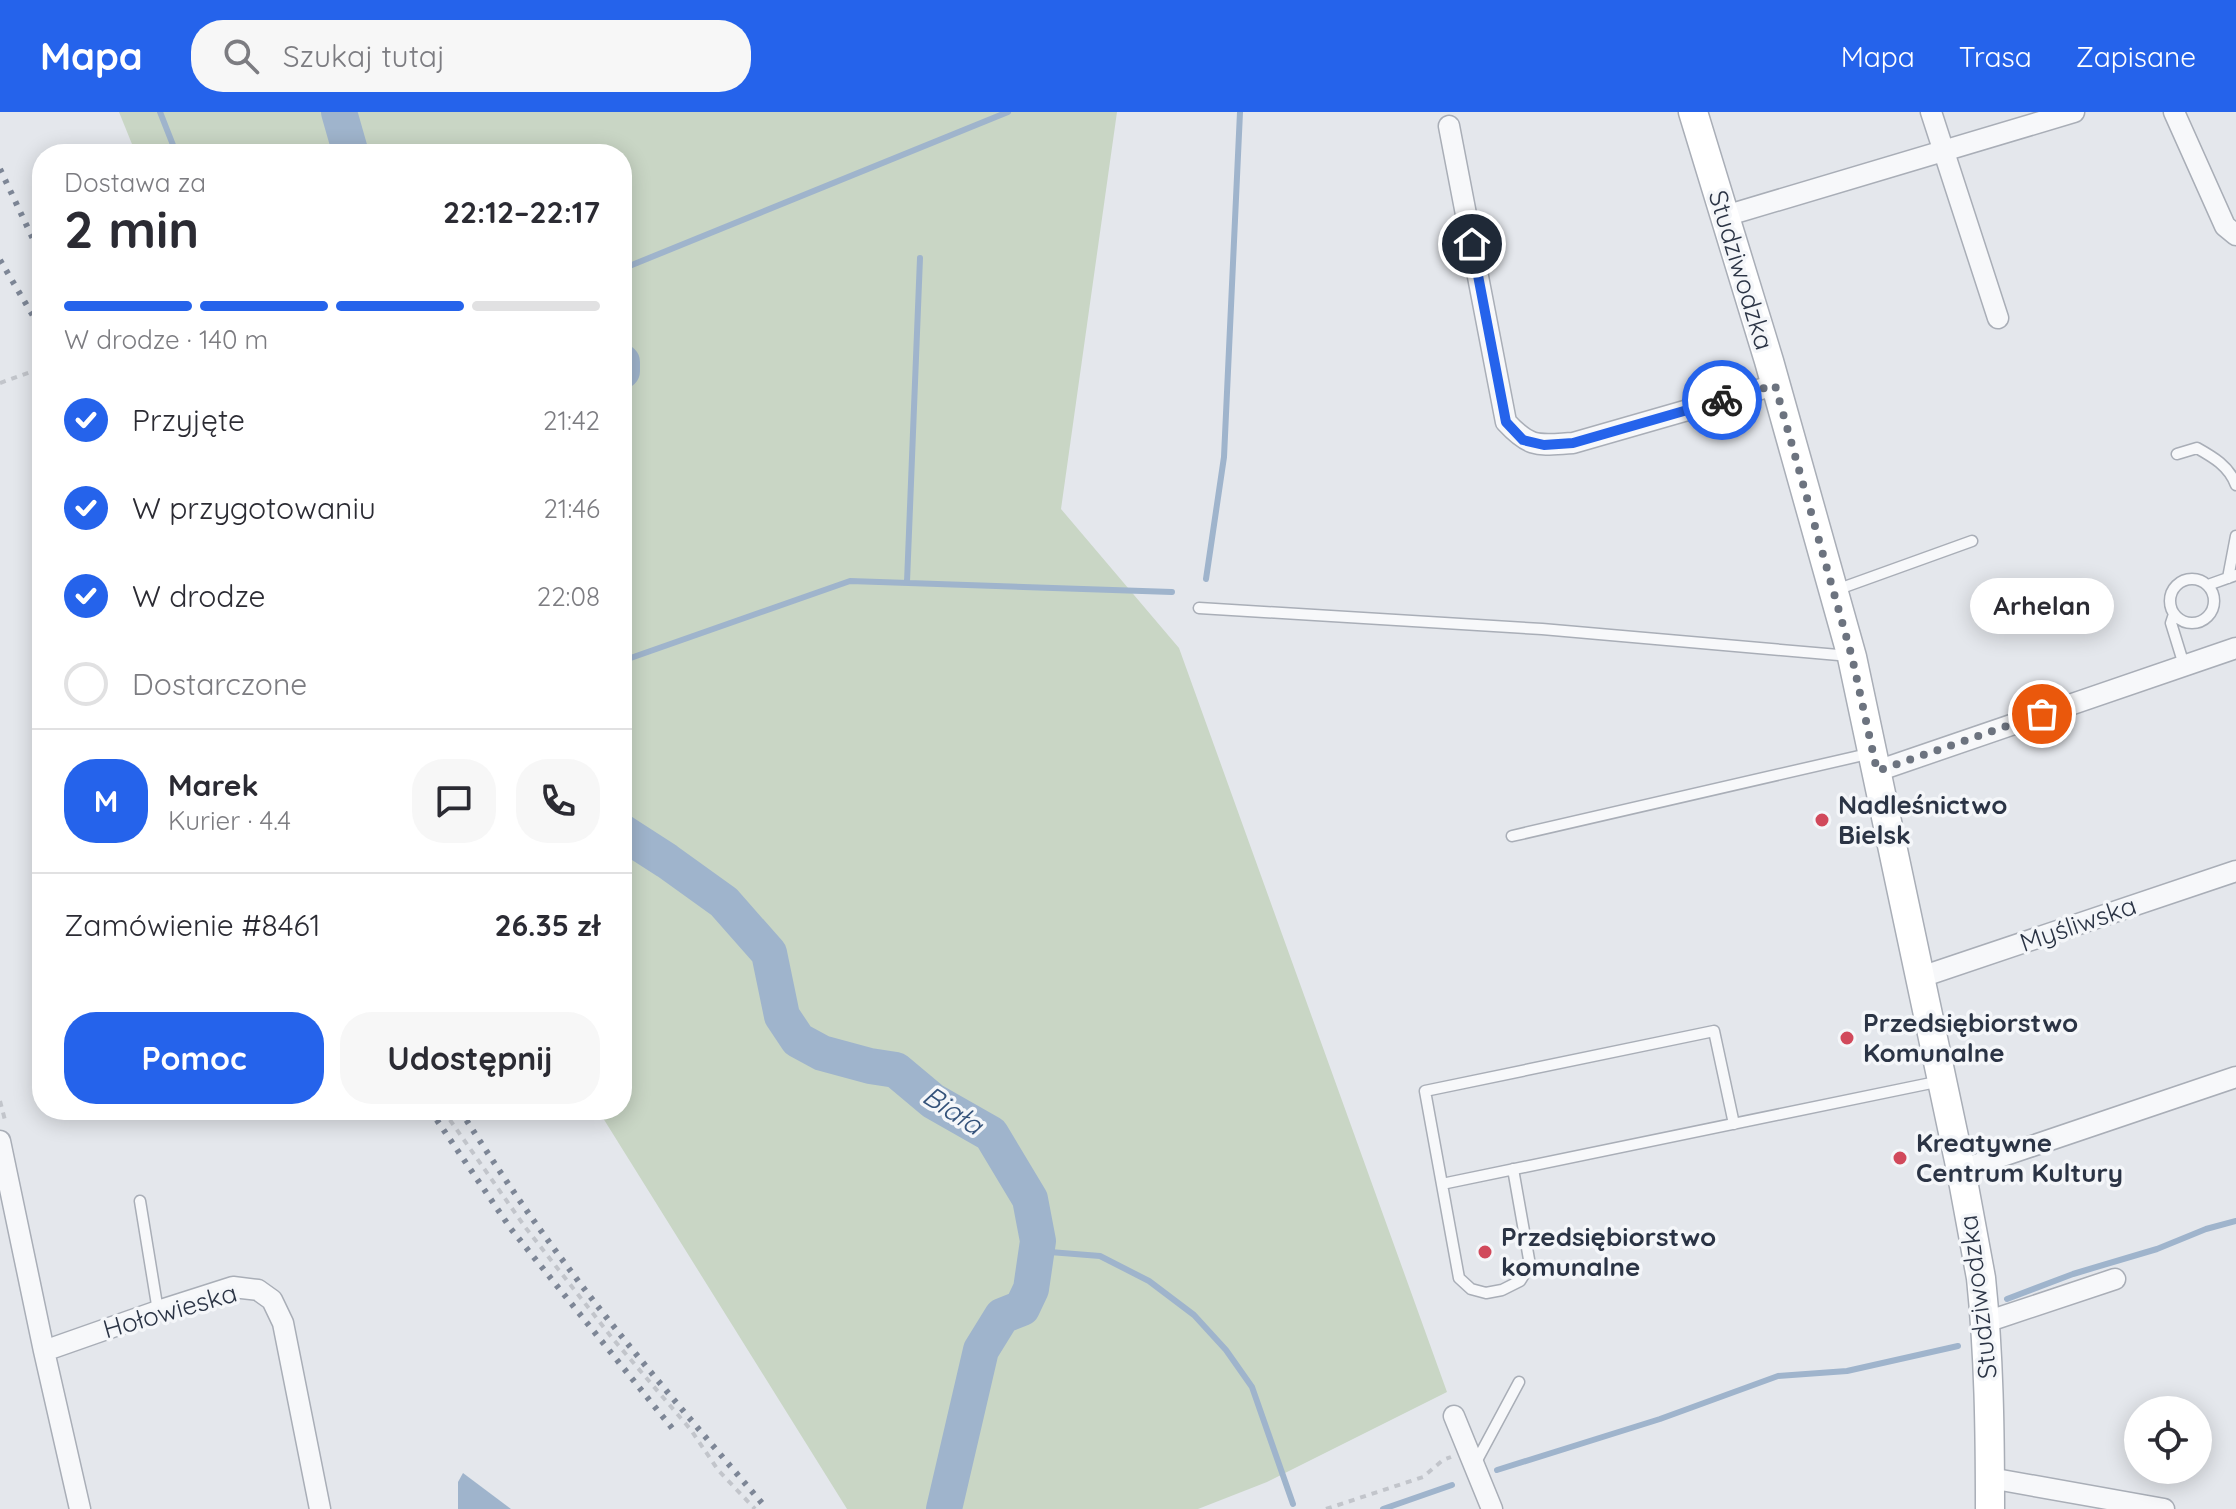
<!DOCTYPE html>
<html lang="pl">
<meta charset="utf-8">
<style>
body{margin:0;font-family:Quicksand,sans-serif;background:#f7f7f7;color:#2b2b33;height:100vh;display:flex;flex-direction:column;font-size:30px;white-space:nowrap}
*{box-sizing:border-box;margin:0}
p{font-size:26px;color:#7c7c81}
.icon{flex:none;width:44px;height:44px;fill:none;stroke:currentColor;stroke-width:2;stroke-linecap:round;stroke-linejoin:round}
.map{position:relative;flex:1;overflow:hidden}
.side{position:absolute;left:32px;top:32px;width:600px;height:976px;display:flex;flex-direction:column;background:#fff;border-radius:32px;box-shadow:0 4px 20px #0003}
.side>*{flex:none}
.controls{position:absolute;left:2124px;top:1284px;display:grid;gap:16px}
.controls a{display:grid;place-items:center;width:88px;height:88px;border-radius:50%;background:#fff;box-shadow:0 4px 20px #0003;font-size:40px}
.pin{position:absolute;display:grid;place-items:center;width:68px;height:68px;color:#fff;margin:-34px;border:4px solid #fff;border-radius:50%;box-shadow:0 2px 8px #0007}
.courier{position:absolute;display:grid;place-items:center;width:80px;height:80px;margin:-40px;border:6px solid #2563eb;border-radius:50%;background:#fff;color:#222;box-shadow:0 2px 10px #0007}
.bubble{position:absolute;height:56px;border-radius:28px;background:#fff;box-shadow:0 4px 20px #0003;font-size:26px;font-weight:800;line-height:56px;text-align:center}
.summary em{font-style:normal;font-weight:800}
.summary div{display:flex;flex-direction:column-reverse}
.summary{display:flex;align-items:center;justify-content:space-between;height:136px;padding:0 32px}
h1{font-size:52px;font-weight:800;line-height:60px}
.bar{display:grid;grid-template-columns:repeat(4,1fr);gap:12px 8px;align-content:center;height:96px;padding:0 32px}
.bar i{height:10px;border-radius:6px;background:#e1e1e2}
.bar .active{background:#2563eb}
.bar p{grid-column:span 4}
.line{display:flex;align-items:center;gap:20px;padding:0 32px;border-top:2px solid #e1e1e2}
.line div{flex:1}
.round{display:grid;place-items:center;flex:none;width:84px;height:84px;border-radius:32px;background:#f7f7f7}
ol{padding:0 32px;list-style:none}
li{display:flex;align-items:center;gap:24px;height:88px}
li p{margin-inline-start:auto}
li .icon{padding:8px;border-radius:50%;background:#2563eb;color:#fff;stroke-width:4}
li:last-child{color:#7c7c81}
li i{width:44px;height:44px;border:4px solid #e1e1e2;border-radius:50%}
.primary-button{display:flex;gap:16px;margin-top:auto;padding:16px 32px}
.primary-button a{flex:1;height:92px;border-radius:32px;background:#2563eb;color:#fff;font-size:32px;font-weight:800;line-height:92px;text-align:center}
.primary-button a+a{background:#f7f7f7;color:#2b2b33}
header{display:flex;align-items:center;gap:48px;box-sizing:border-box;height:112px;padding:0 40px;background:#2563eb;color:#fff}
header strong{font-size:38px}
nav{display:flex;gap:44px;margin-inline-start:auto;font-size:28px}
.search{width:560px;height:72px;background:#f7f7f7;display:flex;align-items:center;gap:20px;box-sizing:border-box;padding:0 28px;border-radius:32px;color:#7c7c81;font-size:30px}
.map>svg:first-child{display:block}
.green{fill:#c9d6c5}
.water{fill:#9fb4cc}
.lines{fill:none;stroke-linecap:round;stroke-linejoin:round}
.stream{stroke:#9fb4cc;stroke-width:6}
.river{stroke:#9fb4cc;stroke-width:36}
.lane-casing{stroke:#a9aeb7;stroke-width:13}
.street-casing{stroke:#a9aeb7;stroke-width:23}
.secondary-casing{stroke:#a9aeb7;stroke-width:31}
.path{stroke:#c2c5cb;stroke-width:4;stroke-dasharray:6 6;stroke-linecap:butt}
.lane{stroke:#f7f8fa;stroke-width:10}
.street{stroke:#f7f8fa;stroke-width:20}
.secondary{stroke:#fff;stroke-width:28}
.rail{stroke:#7d8696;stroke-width:6;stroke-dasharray:4 8;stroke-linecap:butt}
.done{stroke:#6c737f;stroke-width:8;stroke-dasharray:0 14.4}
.route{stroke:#2563eb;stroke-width:10}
.poi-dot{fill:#d1495b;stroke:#f4f6f9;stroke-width:3}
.labels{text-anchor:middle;stroke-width:7;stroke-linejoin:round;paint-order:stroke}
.street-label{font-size:26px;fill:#2b3445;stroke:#f4f6f9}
.poi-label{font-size:26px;font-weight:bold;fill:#2b3445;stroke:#f4f6f9;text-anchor:start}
.water-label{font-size:28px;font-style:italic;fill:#34527a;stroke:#f4f6f9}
</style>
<header>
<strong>Mapa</strong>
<div class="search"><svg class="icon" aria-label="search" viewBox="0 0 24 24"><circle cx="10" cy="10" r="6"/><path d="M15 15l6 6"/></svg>Szukaj tutaj</div>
<nav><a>Mapa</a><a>Trasa</a><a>Zapisane</a></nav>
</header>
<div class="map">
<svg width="2236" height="1397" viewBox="0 0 2236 1397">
<rect width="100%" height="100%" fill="#e4e7ec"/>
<path class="green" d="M119,0H1117L1061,397L1179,536L1447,1280L1267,1370L1198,1397H847L598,998H622V42H136Z"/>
<path class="water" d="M463,1361L511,1397H458V1370Z"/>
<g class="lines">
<path class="stream" d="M160,0L173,33
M622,157L1008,0
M1206,467L1224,345L1240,0
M907,470L920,146
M622,549L850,469L1172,480
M1037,1139L1100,1144L1149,1169L1194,1203L1226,1238L1252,1275L1293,1392
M2007,1187L2073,1162L2157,1137L2206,1117L2236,1109
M1497,1358L1660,1307L1778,1264L1847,1259L1958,1234
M1383,1397L1452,1373"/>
<path class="river" d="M339,0L351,42
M622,250V259
M622,720L667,749L724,790L769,841L782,904L798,928L822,941L870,954L896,958L933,989L991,1022L1030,1087L1038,1129L1031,1177L1022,1196L1002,1204L981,1238L944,1397"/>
<g class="lane-casing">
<path id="lane" d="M2177,342L2197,336C2213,345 2229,354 2236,373
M2228,466L2236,424
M2170 489a22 22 0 1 1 44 0a22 22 0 1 1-44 0Z
M2208,473L2236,463
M1836,478L1972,429
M1199,496L1542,517L1850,544
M2174,502L2171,511L2184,553
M1512,724L1872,641
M1513,1057L1530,1153L1520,1169L1502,1178L1486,1181L1471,1177L1459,1166L1425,979L1714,919L1734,1012
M1442,1072L1941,969
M140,1089L158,1199
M1475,1352L1519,1270"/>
</g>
<g class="street-casing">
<path id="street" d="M1931,0L1998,206
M2174,0L2225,114L2236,123
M1449,14L1506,310C1531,337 1538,333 1573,331L1775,273
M1725,104L2074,0
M1877,659L2236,536
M1921,865L2236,759
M0,1029L44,1239L80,1397
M1961,1058L2236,965
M1986,1210L2115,1167
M44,1239L158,1199L233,1175L258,1178L272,1188L283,1211L320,1397
M1454,1304L1492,1397
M1990,1366L2164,1397"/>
</g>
<g class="secondary-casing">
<path id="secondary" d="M1693,0L1769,249L1852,545L1961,1058L1981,1166C1989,1243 1990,1320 1990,1397"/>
</g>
<path class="path" d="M0,271L42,256
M0,989L6,1012
M443,998L525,1115L613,1227L691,1318L718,1358L755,1397
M1326,1397L1423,1365L1443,1348L1451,1345"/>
<use href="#lane" class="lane"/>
<use href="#street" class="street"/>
<use href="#secondary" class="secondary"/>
<path class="rail" d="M0,57L42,146
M0,148L42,219
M430,998L511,1117L676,1321
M460,998C493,1050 527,1101 564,1150C627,1235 698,1316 767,1397"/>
</g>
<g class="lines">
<path class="done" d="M1722,288L1775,273L1852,545L1877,659L2042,602"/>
<path class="route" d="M1472,132L1506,310L1523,328L1544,333L1573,331L1722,288"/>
</g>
<g class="poi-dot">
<circle cx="1822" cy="708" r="8"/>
<circle cx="1847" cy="926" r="8"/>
<circle cx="1900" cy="1046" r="8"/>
<circle cx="1485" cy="1140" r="8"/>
</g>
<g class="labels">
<g class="street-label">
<text transform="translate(1741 158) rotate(73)" y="9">Studziwodzka</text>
<text transform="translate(2078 812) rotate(-19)" y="9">Myśliwska</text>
<text transform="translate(1978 1185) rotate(-97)" y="9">Studziwodzka</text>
<text transform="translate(170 1199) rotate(-16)" y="9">Hołowieska</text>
</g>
<g class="poi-label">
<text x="1838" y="702">Nadleśnictwo<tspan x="1838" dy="30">Bielsk</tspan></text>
<text x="1863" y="920">Przedsiębiorstwo<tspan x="1863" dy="30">Komunalne</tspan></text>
<text x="1916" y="1040">Kreatywne<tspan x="1916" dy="30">Centrum Kultury</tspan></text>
<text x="1501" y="1134">Przedsiębiorstwo<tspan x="1501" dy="30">komunalne</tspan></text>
</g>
<g class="water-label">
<text transform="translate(953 998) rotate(33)" y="10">Biała</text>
</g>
</g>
</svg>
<div class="controls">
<a><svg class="icon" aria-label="locate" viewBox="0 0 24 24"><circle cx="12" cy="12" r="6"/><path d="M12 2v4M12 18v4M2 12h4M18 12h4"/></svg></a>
</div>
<div class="pin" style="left:2042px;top:602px;background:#ea580c"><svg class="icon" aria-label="bag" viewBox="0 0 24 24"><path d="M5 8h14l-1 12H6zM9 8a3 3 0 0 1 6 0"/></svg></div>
<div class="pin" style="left:1472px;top:132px;background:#1f2937"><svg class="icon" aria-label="home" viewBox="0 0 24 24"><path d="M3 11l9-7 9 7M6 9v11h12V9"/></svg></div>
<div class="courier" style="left:1722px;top:288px"><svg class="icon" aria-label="bike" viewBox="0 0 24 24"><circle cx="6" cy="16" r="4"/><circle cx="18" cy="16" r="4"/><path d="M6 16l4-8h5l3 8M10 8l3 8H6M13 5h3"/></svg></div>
<div class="bubble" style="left:1970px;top:466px;width:144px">Arhelan</div>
<section class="side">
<div class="summary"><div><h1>2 min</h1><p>Dostawa za</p></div><em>22:12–22:17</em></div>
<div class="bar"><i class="active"></i><i class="active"></i><i class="active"></i><i></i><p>W drodze · 140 m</p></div>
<ol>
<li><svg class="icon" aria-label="check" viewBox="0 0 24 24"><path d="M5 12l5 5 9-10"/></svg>Przyjęte<p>21:42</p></li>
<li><svg class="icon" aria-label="check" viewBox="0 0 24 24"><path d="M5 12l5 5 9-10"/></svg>W przygotowaniu<p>21:46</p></li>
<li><svg class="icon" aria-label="check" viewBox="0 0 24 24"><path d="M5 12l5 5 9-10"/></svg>W drodze<p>22:08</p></li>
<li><i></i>Dostarczone</li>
</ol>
<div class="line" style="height:144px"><b class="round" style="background:#2563eb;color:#fff">M</b><div><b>Marek</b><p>Kurier · 4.4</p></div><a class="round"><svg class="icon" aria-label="chat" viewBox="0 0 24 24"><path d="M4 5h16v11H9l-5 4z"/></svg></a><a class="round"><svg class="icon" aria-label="phone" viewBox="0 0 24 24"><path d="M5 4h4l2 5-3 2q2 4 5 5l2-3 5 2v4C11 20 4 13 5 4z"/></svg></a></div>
<div class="line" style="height:104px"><div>Zamówienie #8461</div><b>26.35 zł</b></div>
<div class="primary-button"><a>Pomoc</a><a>Udostępnij</a></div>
</section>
</div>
